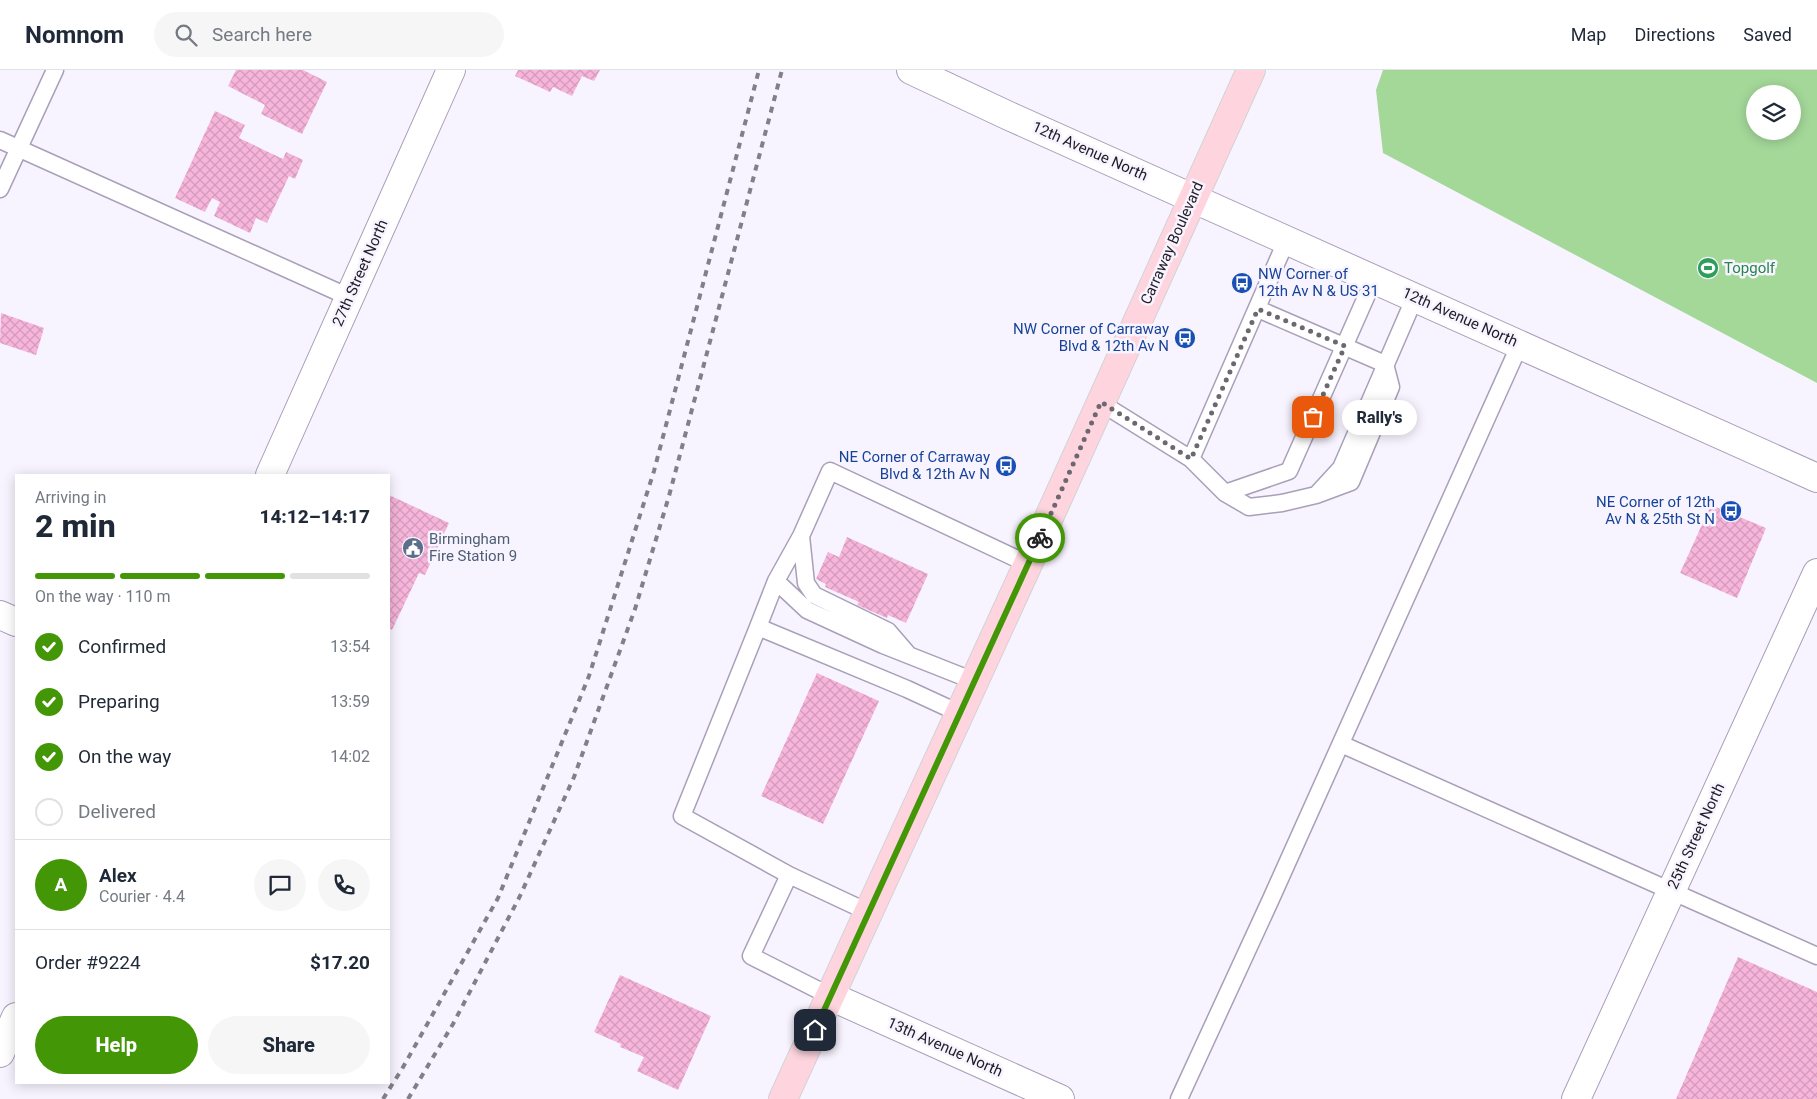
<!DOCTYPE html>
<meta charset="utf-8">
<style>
body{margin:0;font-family:Roboto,sans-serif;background:#f6f6f7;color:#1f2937;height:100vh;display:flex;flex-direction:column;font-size:19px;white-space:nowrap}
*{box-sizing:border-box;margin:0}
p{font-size:16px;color:#747a83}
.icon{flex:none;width:28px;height:28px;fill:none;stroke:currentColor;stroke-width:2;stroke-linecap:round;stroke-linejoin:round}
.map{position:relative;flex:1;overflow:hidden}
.side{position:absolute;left:15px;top:404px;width:375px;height:610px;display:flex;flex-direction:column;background:#fff;border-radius:0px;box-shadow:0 2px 12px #0003}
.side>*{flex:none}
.controls{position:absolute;left:1746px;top:15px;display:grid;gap:10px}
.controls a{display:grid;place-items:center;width:55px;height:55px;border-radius:50%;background:#fff;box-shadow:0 2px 12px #0003;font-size:25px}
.pin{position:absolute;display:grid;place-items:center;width:42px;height:42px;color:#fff;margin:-21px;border-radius:10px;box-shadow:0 2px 8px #0006}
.courier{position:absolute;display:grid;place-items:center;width:50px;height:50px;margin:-25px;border:4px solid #439706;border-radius:50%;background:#fff;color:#222;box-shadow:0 1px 6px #0007}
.bubble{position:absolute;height:35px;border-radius:18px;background:#fff;box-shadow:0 2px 12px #0003;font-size:16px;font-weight:800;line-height:35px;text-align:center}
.summary em{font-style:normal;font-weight:800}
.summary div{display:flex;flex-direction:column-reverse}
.summary{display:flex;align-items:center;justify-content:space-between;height:85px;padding:0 20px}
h1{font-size:32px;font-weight:800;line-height:38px}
.bar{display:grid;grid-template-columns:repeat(4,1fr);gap:8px 5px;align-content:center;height:60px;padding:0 20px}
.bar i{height:6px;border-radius:4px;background:#e0e1e3}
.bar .selected{background:#439706}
.bar p{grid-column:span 4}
.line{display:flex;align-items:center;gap:12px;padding:0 20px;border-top:1px solid #e0e1e3}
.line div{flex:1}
.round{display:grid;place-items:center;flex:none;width:52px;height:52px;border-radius:26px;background:#f6f6f7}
ol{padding:0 20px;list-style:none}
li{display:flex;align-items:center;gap:15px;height:55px}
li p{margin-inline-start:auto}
li .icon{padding:5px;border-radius:50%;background:#439706;color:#fff;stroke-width:4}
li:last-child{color:#747a83}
li i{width:28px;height:28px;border:2px solid #e0e1e3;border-radius:50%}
.cta{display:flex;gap:10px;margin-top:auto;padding:10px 20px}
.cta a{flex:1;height:58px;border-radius:30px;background:#439706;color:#fff;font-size:20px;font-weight:800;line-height:58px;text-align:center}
.cta a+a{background:#f6f6f7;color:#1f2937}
header{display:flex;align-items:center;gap:30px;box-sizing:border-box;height:70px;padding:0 25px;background:#fff;border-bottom:1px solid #e0e1e3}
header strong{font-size:24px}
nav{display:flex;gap:28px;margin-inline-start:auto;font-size:18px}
.search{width:350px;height:45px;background:#f6f6f7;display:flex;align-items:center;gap:12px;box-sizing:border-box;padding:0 18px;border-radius:28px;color:#747a83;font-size:19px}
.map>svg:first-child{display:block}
.pitch{fill:#a4d899;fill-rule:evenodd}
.building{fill:url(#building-cross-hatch)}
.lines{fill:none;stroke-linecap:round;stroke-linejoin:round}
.service-casing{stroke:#a99fb8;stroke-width:19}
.minor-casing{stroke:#a99fb8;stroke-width:30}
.tertiary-casing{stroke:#a99fb8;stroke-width:30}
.primary-casing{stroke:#d2d2d3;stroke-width:30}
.service{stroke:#fff;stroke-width:16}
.minor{stroke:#fff;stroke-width:28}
.tertiary{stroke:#fff;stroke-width:28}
.primary{stroke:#fed5df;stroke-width:28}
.rail{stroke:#837f88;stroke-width:4;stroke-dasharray:6 6;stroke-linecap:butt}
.done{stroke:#6c6871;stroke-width:5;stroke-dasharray:0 9}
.route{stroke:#439706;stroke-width:6}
.labels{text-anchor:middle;stroke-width:5;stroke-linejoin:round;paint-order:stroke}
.street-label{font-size:15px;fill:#201c25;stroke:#f8f4ff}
.leisure-label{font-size:15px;fill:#27864d;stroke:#f8f4ff;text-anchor:start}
.transit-label{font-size:15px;fill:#164399;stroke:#f8f4ff;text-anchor:end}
.service-label{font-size:15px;fill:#4e5e75;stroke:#f8f4ff;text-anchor:start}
</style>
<header>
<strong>Nomnom</strong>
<div class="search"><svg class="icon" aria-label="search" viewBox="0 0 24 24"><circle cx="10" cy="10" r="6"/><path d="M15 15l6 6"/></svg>Search here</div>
<nav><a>Map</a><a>Directions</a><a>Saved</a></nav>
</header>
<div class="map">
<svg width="1817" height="1029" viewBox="0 0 1817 1029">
<defs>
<pattern id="building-cross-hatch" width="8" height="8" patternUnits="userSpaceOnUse" patternTransform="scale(1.25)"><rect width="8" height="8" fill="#f7b5db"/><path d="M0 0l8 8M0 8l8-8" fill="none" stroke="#d39bbc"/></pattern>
</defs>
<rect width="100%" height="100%" fill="#f8f4ff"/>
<path class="pitch" d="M1383,0H1817V313L1383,83L1376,20ZM1755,24H1792V61H1755Z"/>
<path class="building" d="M236,0H303L327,12L302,64L261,44L265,35L228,16Z
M518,0H600L594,11L582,6L572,26L553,17L550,22L515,6Z
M215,41L245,55L239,68L283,89L286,82L303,90L295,109L289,106L267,153L256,148L250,163L214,146L220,132L212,128L205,142L175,128Z
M1,243L44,258L36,285L0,273Z
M389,425L449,453L425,505L419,503L392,560L389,558Z
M1711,435L1766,458L1737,528L1680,503Z
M847,467L928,504L906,553L888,545L887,548L857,535L859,532L825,517L826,514L816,509L828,482L839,487Z
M817,603L879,631L823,754L761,726Z
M1738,887L1817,922V1029H1676Z
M620,905L711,946L678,1020L637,1001L644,987L620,977L621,974L594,962Z"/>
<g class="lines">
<g class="service-casing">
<path id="service" d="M0,70L349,227
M0,119L55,0
M1258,239L1385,294
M1101,333L1191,389L1225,423L1249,437L1282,433L1316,425L1351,412L1391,317L1385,294
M1191,389L1287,169
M1225,423L1289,401L1374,209
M1318,423L1341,398L1415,227
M801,466L806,513L814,525L888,561L907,583
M776,511L807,540L883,575L974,611
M758,557L776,511L801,466L830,401L1028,494
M1341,674L1817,886
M789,805L751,886L830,926
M868,842L789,805L682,746L758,557L907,619L959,643
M1179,1029L1271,829L1520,274"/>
</g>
<g class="minor-casing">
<path id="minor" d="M270,405L451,0
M0,545L16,552
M830,926L1060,1029
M0,983L16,947"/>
</g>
<g class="tertiary-casing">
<path id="tertiary" d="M911,0L1009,46L1817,408
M1576,1029L1817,503"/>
</g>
<g class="primary-casing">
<path id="primary" d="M783,1029L1028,494L1251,0"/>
</g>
<use href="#service" class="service"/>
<use href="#minor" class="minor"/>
<use href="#tertiary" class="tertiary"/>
<use href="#primary" class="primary"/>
<path class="rail" d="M383,1029L402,999L498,828L589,606L654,401L759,0
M408,1029L453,954L520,826L574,707L635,539L669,426L782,0"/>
</g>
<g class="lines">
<path class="done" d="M1040,468L1101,332L1191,389L1258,239L1345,276L1313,347"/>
<path class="route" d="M815,960L1040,468"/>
</g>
<defs>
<g id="stadium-disc" transform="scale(1.125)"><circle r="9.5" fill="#2e9e5b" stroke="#f8f4ff"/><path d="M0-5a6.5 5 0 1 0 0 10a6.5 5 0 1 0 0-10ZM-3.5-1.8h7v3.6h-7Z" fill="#fff"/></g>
<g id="bus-disc" transform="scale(1.125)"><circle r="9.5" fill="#1a4fb4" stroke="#f8f4ff"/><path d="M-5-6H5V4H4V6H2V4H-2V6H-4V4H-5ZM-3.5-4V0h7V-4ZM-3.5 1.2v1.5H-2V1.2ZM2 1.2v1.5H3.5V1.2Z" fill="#fff"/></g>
<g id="civic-disc" transform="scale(1.125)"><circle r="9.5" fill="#5c6f8a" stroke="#f8f4ff"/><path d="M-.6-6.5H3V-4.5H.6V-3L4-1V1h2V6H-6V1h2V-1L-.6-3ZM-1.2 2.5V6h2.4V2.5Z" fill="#fff"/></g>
</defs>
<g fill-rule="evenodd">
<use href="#stadium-disc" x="1708" y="198"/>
<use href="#bus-disc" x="1242" y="213"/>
<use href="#bus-disc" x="1185" y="268"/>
<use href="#bus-disc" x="1006" y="396"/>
<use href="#bus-disc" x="1731" y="441"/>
<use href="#civic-disc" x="413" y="478"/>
</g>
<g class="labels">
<g class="street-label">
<text transform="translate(1090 81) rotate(24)" y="5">12th Avenue North</text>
<text transform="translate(1172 173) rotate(-66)" y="5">Carraway Boulevard</text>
<text transform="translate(360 203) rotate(-66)" y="5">27th Street North</text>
<text transform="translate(1460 247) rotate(24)" y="5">12th Avenue North</text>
<text transform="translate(1696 766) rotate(-65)" y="5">25th Street North</text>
<text transform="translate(945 977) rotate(24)" y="5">13th Avenue North</text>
</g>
<g class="leisure-label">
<text x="1724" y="203">Topgolf</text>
</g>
<g class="transit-label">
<text x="1258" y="209" text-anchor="start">NW Corner of<tspan x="1258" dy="17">12th Av N &amp; US 31</tspan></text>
<text x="1169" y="264">NW Corner of Carraway<tspan x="1169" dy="17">Blvd &amp; 12th Av N</tspan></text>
<text x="990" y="392">NE Corner of Carraway<tspan x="990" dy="17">Blvd &amp; 12th Av N</tspan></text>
<text x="1715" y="437">NE Corner of 12th<tspan x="1715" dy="17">Av N &amp; 25th St N</tspan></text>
</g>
<g class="service-label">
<text x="429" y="474">Birmingham<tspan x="429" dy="17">Fire Station 9</tspan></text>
</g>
</g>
</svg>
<div class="controls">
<a><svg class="icon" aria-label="layers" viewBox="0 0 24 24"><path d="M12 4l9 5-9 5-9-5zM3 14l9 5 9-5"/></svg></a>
</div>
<div class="pin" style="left:1313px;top:347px;background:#ea580c"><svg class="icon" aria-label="bag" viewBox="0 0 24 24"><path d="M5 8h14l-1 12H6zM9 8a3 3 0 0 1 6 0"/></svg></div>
<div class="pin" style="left:815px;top:960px;background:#1f2937"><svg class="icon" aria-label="home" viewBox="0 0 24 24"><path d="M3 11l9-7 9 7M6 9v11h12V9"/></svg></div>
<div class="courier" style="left:1040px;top:468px"><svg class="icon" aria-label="bike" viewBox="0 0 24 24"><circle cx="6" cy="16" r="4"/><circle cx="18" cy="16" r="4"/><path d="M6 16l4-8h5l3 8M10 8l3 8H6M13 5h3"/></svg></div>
<div class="bubble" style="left:1342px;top:330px;width:75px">Rally's</div>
<section class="side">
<div class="summary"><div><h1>2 min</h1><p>Arriving in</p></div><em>14:12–14:17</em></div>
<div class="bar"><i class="selected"></i><i class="selected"></i><i class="selected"></i><i></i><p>On the way · 110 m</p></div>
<ol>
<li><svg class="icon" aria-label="check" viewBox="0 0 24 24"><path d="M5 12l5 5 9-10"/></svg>Confirmed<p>13:54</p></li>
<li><svg class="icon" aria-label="check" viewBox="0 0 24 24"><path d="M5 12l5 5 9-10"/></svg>Preparing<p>13:59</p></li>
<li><svg class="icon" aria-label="check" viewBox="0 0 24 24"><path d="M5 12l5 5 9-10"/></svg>On the way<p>14:02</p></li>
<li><i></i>Delivered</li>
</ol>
<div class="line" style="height:90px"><b class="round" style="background:#439706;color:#fff">A</b><div><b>Alex</b><p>Courier · 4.4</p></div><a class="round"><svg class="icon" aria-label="chat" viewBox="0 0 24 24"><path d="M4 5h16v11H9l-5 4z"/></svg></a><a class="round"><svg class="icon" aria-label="phone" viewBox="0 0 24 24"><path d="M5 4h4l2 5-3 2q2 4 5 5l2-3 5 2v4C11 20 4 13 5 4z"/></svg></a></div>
<div class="line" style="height:65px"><div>Order #9224</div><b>$17.20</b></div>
<div class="cta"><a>Help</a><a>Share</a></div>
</section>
</div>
